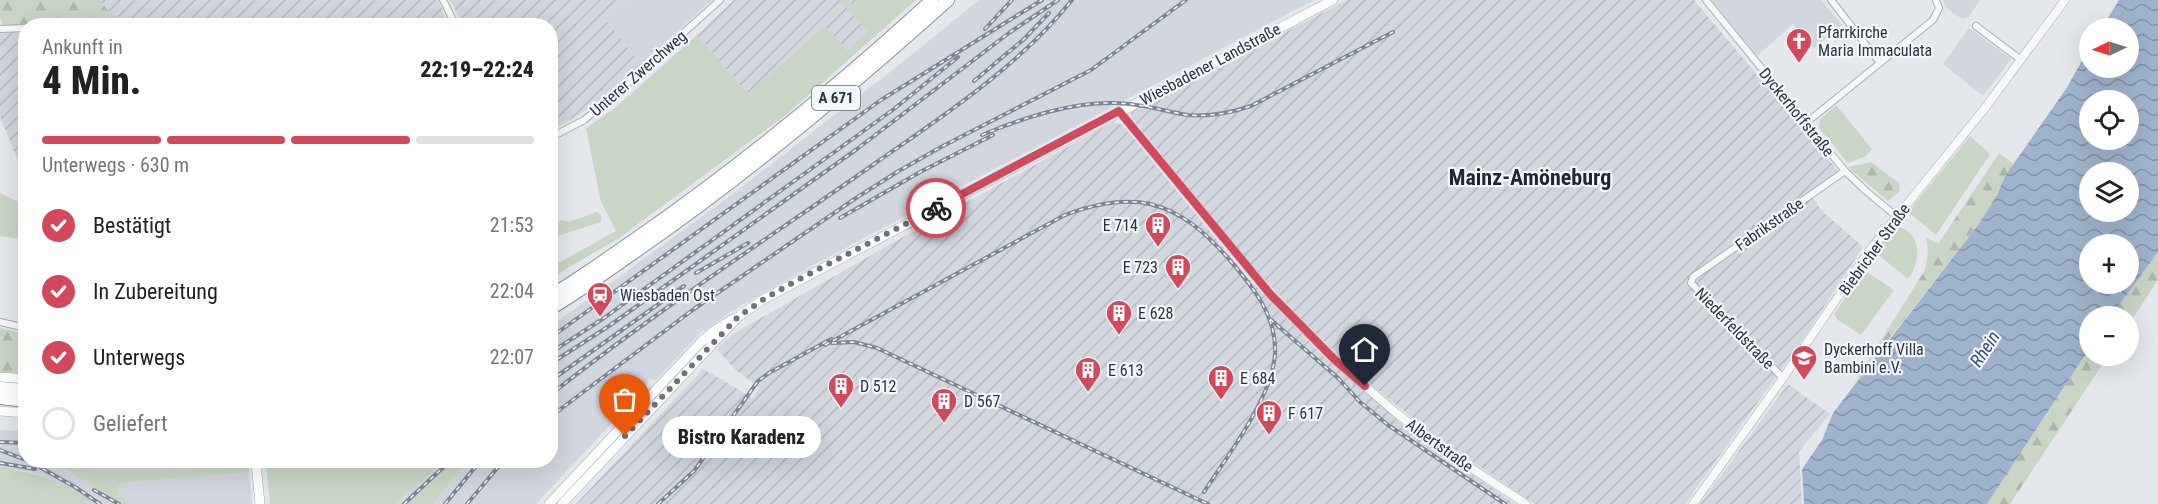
<!DOCTYPE html>
<html lang="de">
<meta charset="utf-8">
<style>
body{margin:0;font-family:"Roboto Condensed",sans-serif;background:#f2f2f2;color:#222;height:100vh;display:flex;flex-direction:column;font-size:22px;white-space:nowrap}
*{box-sizing:border-box;margin:0}
p{font-size:20px;color:#767676}
.icon{flex:none;width:33px;height:33px;fill:none;stroke:currentColor;stroke-width:2;stroke-linecap:round;stroke-linejoin:round}
.map{position:relative;flex:1;overflow:hidden}
.side{position:absolute;left:18px;top:18px;width:540px;height:450px;display:flex;flex-direction:column;background:#fff;border-radius:24px;box-shadow:0 6px 24px #0002}
.side>*{flex:none}
.needle{width:39px;rotate:266deg}
.tools{position:absolute;left:2079px;top:18px;display:grid;gap:12px}
.tools a{display:grid;place-items:center;width:60px;height:60px;border-radius:50%;background:#fff;box-shadow:0 6px 24px #0002;font-size:30px}
.pin{position:absolute;display:grid;place-items:center;width:51px;height:51px;color:#fff;margin:-62px -26px;border-radius:50% 50% 50% 0;rotate:-45deg;box-shadow:0 0 6px #0007}
.pin .icon{rotate:45deg}
.courier{position:absolute;display:grid;place-items:center;width:60px;height:60px;margin:-30px;border:4px solid #d1495b;border-radius:50%;background:#fff;color:#222;box-shadow:0 2px 8px #0007}
.bubble{position:absolute;height:42px;border-radius:21px;background:#fff;box-shadow:0 6px 24px #0002;font-size:20px;font-weight:800;line-height:42px;text-align:center}
.summary em{font-style:normal;font-weight:800}
.summary div{display:flex;flex-direction:column-reverse}
.summary{display:flex;align-items:center;justify-content:space-between;height:102px;padding:0 24px}
h1{font-size:39px;font-weight:800;line-height:45px}
.bar{display:grid;grid-template-columns:repeat(4,1fr);gap:9px 6px;align-content:center;height:72px;padding:0 24px}
.bar i{height:8px;border-radius:4px;background:#e0e0e0}
.bar .active{background:#d1495b}
.bar p{grid-column:span 4}
ol{padding:0 24px;list-style:none}
li{display:flex;align-items:center;gap:18px;height:66px}
li p{margin-inline-start:auto}
li .icon{padding:6px;border-radius:50%;background:#d1495b;color:#fff;stroke-width:4}
li:last-child{color:#767676}
li i{width:33px;height:33px;border:3px solid #e0e0e0;border-radius:50%}
.map>svg:first-child{display:block}
.built{fill:#d2d6de}
.industrial{fill:url(#industrial-furrows)}
.green{fill:#c9d6c5}
.forest{fill:url(#forest-firs)}
.water{fill:url(#water-waves);fill-rule:evenodd}
.lines{fill:none;stroke-linecap:round;stroke-linejoin:round}
.minor-casing{stroke:#a9aeb7;stroke-width:8}
.tertiary-casing{stroke:#a9aeb7;stroke-width:9}
.secondary-casing{stroke:#a9aeb7;stroke-width:10}
.motorway-casing{stroke:#8b94a3;stroke-width:14}
.minor{stroke:#f7f8fa;stroke-width:6}
.tertiary{stroke:#f7f8fa;stroke-width:8}
.secondary{stroke:#fff;stroke-width:9}
.motorway{stroke:#fff;stroke-width:12}
.rail-casing{stroke:#7d8696;stroke-width:4}
.rail{stroke:#f4f6f9;stroke-width:1.5;stroke-dasharray:4.5;stroke-linecap:butt}
.done{stroke:#6c737f;stroke-width:6;stroke-dasharray:0 10.8}
.route{stroke:#d1495b;stroke-width:8}
.labels{text-anchor:middle;stroke-width:4.5;stroke-linejoin:round;paint-order:stroke}
.shield{fill:#f4f6f9;stroke:#676e7b;stroke-width:1.5}
.shield-label{font-size:15px;font-weight:bold;fill:#2b3445}
.poi-label{font-size:16px;fill:#2b3445;stroke:#f4f6f9;text-anchor:start}
.street-label{font-size:16px;fill:#2b3445;stroke:#f4f6f9}
.water-label{font-size:18px;font-style:italic;fill:#34527a;stroke:#f4f6f9}
.district-label{font-size:22px;font-weight:bold;fill:#1d2536;stroke:#f4f6f9}
</style>
<div class="map">
<svg width="2158" height="504" viewBox="0 0 2158 504">
<defs>
<pattern id="industrial-furrows" width="10" height="10" patternUnits="userSpaceOnUse" patternTransform="scale(1.5)"><rect width="10" height="10" fill="#d2d6de"/><path d="M-1 1l2-2M0 10L10 0M9 11l2-2" fill="none" stroke="#b4b8c0"/></pattern>
<pattern id="forest-firs" width="22" height="20" patternUnits="userSpaceOnUse" patternTransform="scale(1.5)"><rect width="22" height="20" fill="#c9d6c5"/><path d="M5 1l3.5 6h-7zM16 11l3.5 6h-7z" fill="#adb8ab"/></pattern>
<pattern id="water-waves" width="16" height="10" patternUnits="userSpaceOnUse" patternTransform="scale(1.5)"><rect width="16" height="10" fill="#9fb4cc"/><path d="M0 5q4-4 8 0t8 0" fill="none" stroke="#8293a7"/></pattern>
</defs>
<rect width="100%" height="100%" fill="#e4e7ec"/>
<path class="built" d="M629,0H712L641,64L604,18Z
M979,0H1314L815,264L730,312L705,331L703,330L656,380L649,379L645,387L536,504H433L467,461L550,460L551,326L725,200L894,69Z
M1712,0H1821L1842,25L1814,48L1793,24L1757,56Z
M1943,0H1980L1969,17L1962,19L1945,7Z
M1969,28L2010,58V61L1983,96L1943,64Z
M0,430L25,431L26,460H248L249,464L237,467L146,472H93L64,469L122,504H95L34,473L0,467Z
M444,461H454L407,504H396Z
M249,472L252,504H132L121,496L118,491L119,485L122,483Z"/>
<path class="industrial" d="M100,0H438L448,25H138L111,14Z
M450,0H629L604,18L641,64L600,102L551,131L550,26L463,25Z
M734,0H903L847,50L824,26L748,94L697,35Z
M1347,0H1694L1838,171L1810,193L1821,210L1863,247L1803,339L1685,504H1535L1436,437L1357,373L1303,321L1252,266L1131,117V113L1135,110Z
M16,31H25V177L0,117V34Z
M1113,122L1121,124L1126,129L1249,279L1324,357L1413,433L1515,504H576L703,369L753,398L759,388L735,369L718,351L719,347L733,334L896,241Z
M1788,384L1830,414L1799,451L1802,504H1700Z"/>
<path class="green" d="M839,0H847L851,4L856,0H916L787,114L619,238L551,278V267L616,231L601,202L586,128L614,109L697,35L748,94L824,26L847,50L868,31Z
M1836,105L1872,149L1866,156L1848,163L1819,128L1820,120Z
M1970,136L1990,154L1936,235L1908,212Z
M0,193L25,205V240L0,236Z
M596,212L601,215V222L551,238V226L562,220L569,222Z
M1896,226C1922,232 1922,260 1908,279L1875,252Z
M1864,270L1894,290L1861,335L1838,320L1834,314Z
M281,460H444V461L396,504H270L266,463Z
M454,461H467L433,504H407Z
M249,464V472L122,483L118,487L119,494L132,504H122L63,468C121,475 178,470 237,467Z
M0,467C36,472 66,483 95,504H0Z"/>
<path class="forest" d="M0,0H100L111,14L138,25L63,26L44,23L3,26L0,17Z
M1999,153L2014,164L2005,176L1997,195L1978,225L1853,385L1925,270L1928,252L1926,237L1938,244Z
M1871,162L1899,183L1900,191L1888,201L1848,167Z
M2158,252V280L2129,324L2128,316H2111Z
M0,328L25,334V374L0,373Z
M2089,349L2090,356H2108L2010,504H1987Z"/>
<path class="water" d="M2119,0H2158V252L2111,316H2090L2089,349L1987,504H1804L1802,469L1822,440L1833,413L1978,225L1997,195L2005,176L2066,89L2089,48L2090,68H2128V28H2102ZM2090,100H2128V140H2090ZM2090,172H2128V212H2090ZM2090,244H2128V284H2090Z"/>
<g class="lines">
<g class="minor-casing">
<path id="minor" d="M443,0L456,26
M1706,0L1845,171L1866,191L1896,216
M1831,0L1880,63
M1976,26L2021,60
M0,29L26,28
M1806,123L1933,20L1939,8L1936,0
M550,138L584,120L603,105L720,0
M0,322L26,328
M1783,378L1691,283L1693,277L1845,171"/>
</g>
<g class="tertiary-casing">
<path id="tertiary" d="M1119,111L1270,294L1335,360L1395,412L1450,454L1526,504
M1693,504L1783,378L1869,251L1985,108L2065,0"/>
</g>
<g class="secondary-casing">
<path id="secondary" d="M0,377L26,379
M0,411L26,413
M256,463L260,504
M549,504L701,342L715,330L733,319
M562,504L738,317L764,299L1333,0"/>
</g>
<g class="motorway-casing">
<path id="motorway" d="M550,296C579,279 606,259 634,240C739,167 838,86 932,0
M550,309C582,290 612,268 642,247C750,172 850,88 948,0
M0,388L26,390
M0,398L26,401"/>
</g>
<use href="#minor" class="minor"/>
<use href="#tertiary" class="tertiary"/>
<use href="#secondary" class="secondary"/>
<use href="#motorway" class="motorway"/>
<g class="rail-casing">
<path id="rail" d="M985,29L1012,0
M974,81L1023,40L1049,13
M982,135C1023,118 1070,102 1115,103C1140,103 1163,111 1188,115C1210,117 1230,113 1251,106L1393,32
M840,218L922,171L993,135
M696,273L748,243
M1270,319L1338,378L1360,402L1388,425L1505,504
M550,338L881,100L1042,0
M832,343L854,342L877,348L1208,504
M825,345L1065,215C1092,205 1122,198 1150,204C1185,213 1205,233 1228,258C1252,286 1277,315 1275,354C1272,398 1228,455 1204,492
M550,353L604,318L894,109L958,57
M550,364L609,326L857,149L1009,33L1058,0
M550,381L684,286
M550,395C655,312 767,239 877,162C946,114 1019,66 1072,0
M550,417L694,309L856,198L897,172L941,147L1091,70L1186,0
M0,442L26,443
M0,450L26,460
M27,460L75,487L100,504
M0,463L35,469
M94,490L119,504
M404,504L451,460
M445,504L481,460
M467,504L504,460
M658,504L694,471L758,381L769,373L831,339"/>
</g>
<use href="#rail" class="rail"/>
</g>
<g class="lines">
<path class="done" d="M625,436L738,317L764,299L794,282L936,208"/>
<path class="route" d="M936,208L1119,111L1270,294L1335,360L1365,386"/>
</g>
<defs>
<g id="church-pin" transform="scale(1.35)"><path d="M0 17L-7.5 6A9.5 9.5 0 1 1 7.5 6Z" fill="#d1495b" stroke="#f4f6f9"/><path d="M-1.2-6h2.4v3.5h3.3v2.4h-3.3V6h-2.4V-.1h-3.3v-2.4h3.3Z" fill="#fff"/></g>
<g id="building-pin" transform="scale(1.35)"><path d="M0 17L-7.5 6A9.5 9.5 0 1 1 7.5 6Z" fill="#d1495b" stroke="#f4f6f9"/><path d="M-4-6H4V6H1V3H-1V6H-4ZM-2.5-4.3h1.7v1.8h-1.7ZM.8-4.3h1.7v1.8H.8ZM-2.5-1h1.7V.8h-1.7ZM.8-1h1.7V.8H.8Z" fill="#fff"/></g>
<g id="station-pin" transform="scale(1.35)"><path d="M0 17L-7.5 6A9.5 9.5 0 1 1 7.5 6Z" fill="#d1495b" stroke="#f4f6f9"/><path d="M-3-6H3Q5-6 5-4V2Q5 4 3 4L4.5 6H3L1.5 4h-3L-3 6H-4.5L-3 4Q-5 4-5 2V-4Q-5-6-3-6ZM-3.5-4v3h7v-3ZM-3.5 1v1.5H-2V1ZM2 1v1.5H3.5V1Z" fill="#fff"/></g>
<g id="school-pin" transform="scale(1.35)"><path d="M0 17L-7.5 6A9.5 9.5 0 1 1 7.5 6Z" fill="#d1495b" stroke="#f4f6f9"/><path d="M0-5L7-2L0 1L-7-2ZM-4 1L0 2.5L4 1V4Q0 6-4 4Z" fill="#fff"/></g>
</defs>
<g fill-rule="evenodd">
<use href="#church-pin" x="1799" y="41"/>
<use href="#building-pin" x="1158" y="225"/>
<use href="#building-pin" x="1178" y="267"/>
<use href="#station-pin" x="600" y="295"/>
<use href="#building-pin" x="1119" y="313"/>
<use href="#school-pin" x="1804" y="358"/>
<use href="#building-pin" x="1088" y="370"/>
<use href="#building-pin" x="1221" y="378"/>
<use href="#building-pin" x="841" y="386"/>
<use href="#building-pin" x="944" y="401"/>
<use href="#building-pin" x="1269" y="413"/>
</g>
<g class="labels">
<rect class="shield" x="812" y="86" width="48" height="24" rx="4.5"/>
<g class="shield-label">
<text x="836" y="103">A 671</text>
</g>
<g class="poi-label">
<text x="1818" y="38">Pfarrkirche<tspan x="1818" dy="18">Maria Immaculata</tspan></text>
<text x="1138" y="231" text-anchor="end">E 714</text>
<text x="1158" y="273" text-anchor="end">E 723</text>
<text x="620" y="301">Wiesbaden Ost</text>
<text x="1138" y="319">E 628</text>
<text x="1824" y="355">Dyckerhoff Villa<tspan x="1824" dy="18">Bambini e.V.</tspan></text>
<text x="1108" y="376">E 613</text>
<text x="1240" y="384">E 684</text>
<text x="860" y="392">D 512</text>
<text x="964" y="407">D 567</text>
<text x="1288" y="419">F 617</text>
</g>
<g class="street-label">
<text transform="translate(1210 64) rotate(-28)" y="6">Wiesbadener Landstraße</text>
<text transform="translate(638 73) rotate(-41)" y="6">Unterer Zwerchweg</text>
<text transform="translate(1797 112) rotate(51)" y="6">Dyckerhoffstraße</text>
<text transform="translate(1769 224) rotate(-35)" y="6">Fabrikstraße</text>
<text transform="translate(1874 249) rotate(-54)" y="6">Biebricher Straße</text>
<text transform="translate(1735 328) rotate(46)" y="6">Niederfeldstraße</text>
<text transform="translate(1440 445) rotate(36)" y="6">Albertstraße</text>
</g>
<g class="water-label">
<text transform="translate(1985 349) rotate(-57)" y="6">Rhein</text>
</g>
<g class="district-label">
<text x="1530" y="185">Mainz-Amöneburg</text>
</g>
</g>
</svg>
<div class="tools">
<a><svg class="needle" viewBox="-14 -14 28 28"><path d="M0-13l5 13h-10z" fill="#e53935"/><path d="M0 13l5-13h-10z" fill="#767676"/></svg></a>
<a><svg class="icon" aria-label="locate" viewBox="0 0 24 24"><circle cx="12" cy="12" r="6"/><path d="M12 2v4M12 18v4M2 12h4M18 12h4"/></svg></a>
<a><svg class="icon" aria-label="layers" viewBox="0 0 24 24"><path d="M12 4l9 5-9 5-9-5zM3 14l9 5 9-5"/></svg></a>
<a>+</a>
<a>−</a>
</div>
<div class="pin" style="left:625px;top:436px;background:#ea580c"><svg class="icon" aria-label="bag" viewBox="0 0 24 24"><path d="M5 8h14l-1 12H6zM9 8a3 3 0 0 1 6 0"/></svg></div>
<div class="pin" style="left:1365px;top:386px;background:#1f2937"><svg class="icon" aria-label="home" viewBox="0 0 24 24"><path d="M3 11l9-7 9 7M6 9v11h12V9"/></svg></div>
<div class="courier" style="left:936px;top:208px"><svg class="icon" aria-label="bike" viewBox="0 0 24 24"><circle cx="6" cy="16" r="4"/><circle cx="18" cy="16" r="4"/><path d="M6 16l4-8h5l3 8M10 8l3 8H6M13 5h3"/></svg></div>
<div class="bubble" style="left:662px;top:416px;width:159px">Bistro Karadenz</div>
<section class="side">
<div class="summary"><div><h1>4 Min.</h1><p>Ankunft in</p></div><em>22:19–22:24</em></div>
<div class="bar"><i class="active"></i><i class="active"></i><i class="active"></i><i></i><p>Unterwegs · 630 m</p></div>
<ol>
<li><svg class="icon" aria-label="check" viewBox="0 0 24 24"><path d="M5 12l5 5 9-10"/></svg>Bestätigt<p>21:53</p></li>
<li><svg class="icon" aria-label="check" viewBox="0 0 24 24"><path d="M5 12l5 5 9-10"/></svg>In Zubereitung<p>22:04</p></li>
<li><svg class="icon" aria-label="check" viewBox="0 0 24 24"><path d="M5 12l5 5 9-10"/></svg>Unterwegs<p>22:07</p></li>
<li><i></i>Geliefert</li>
</ol>
</section>
</div>
